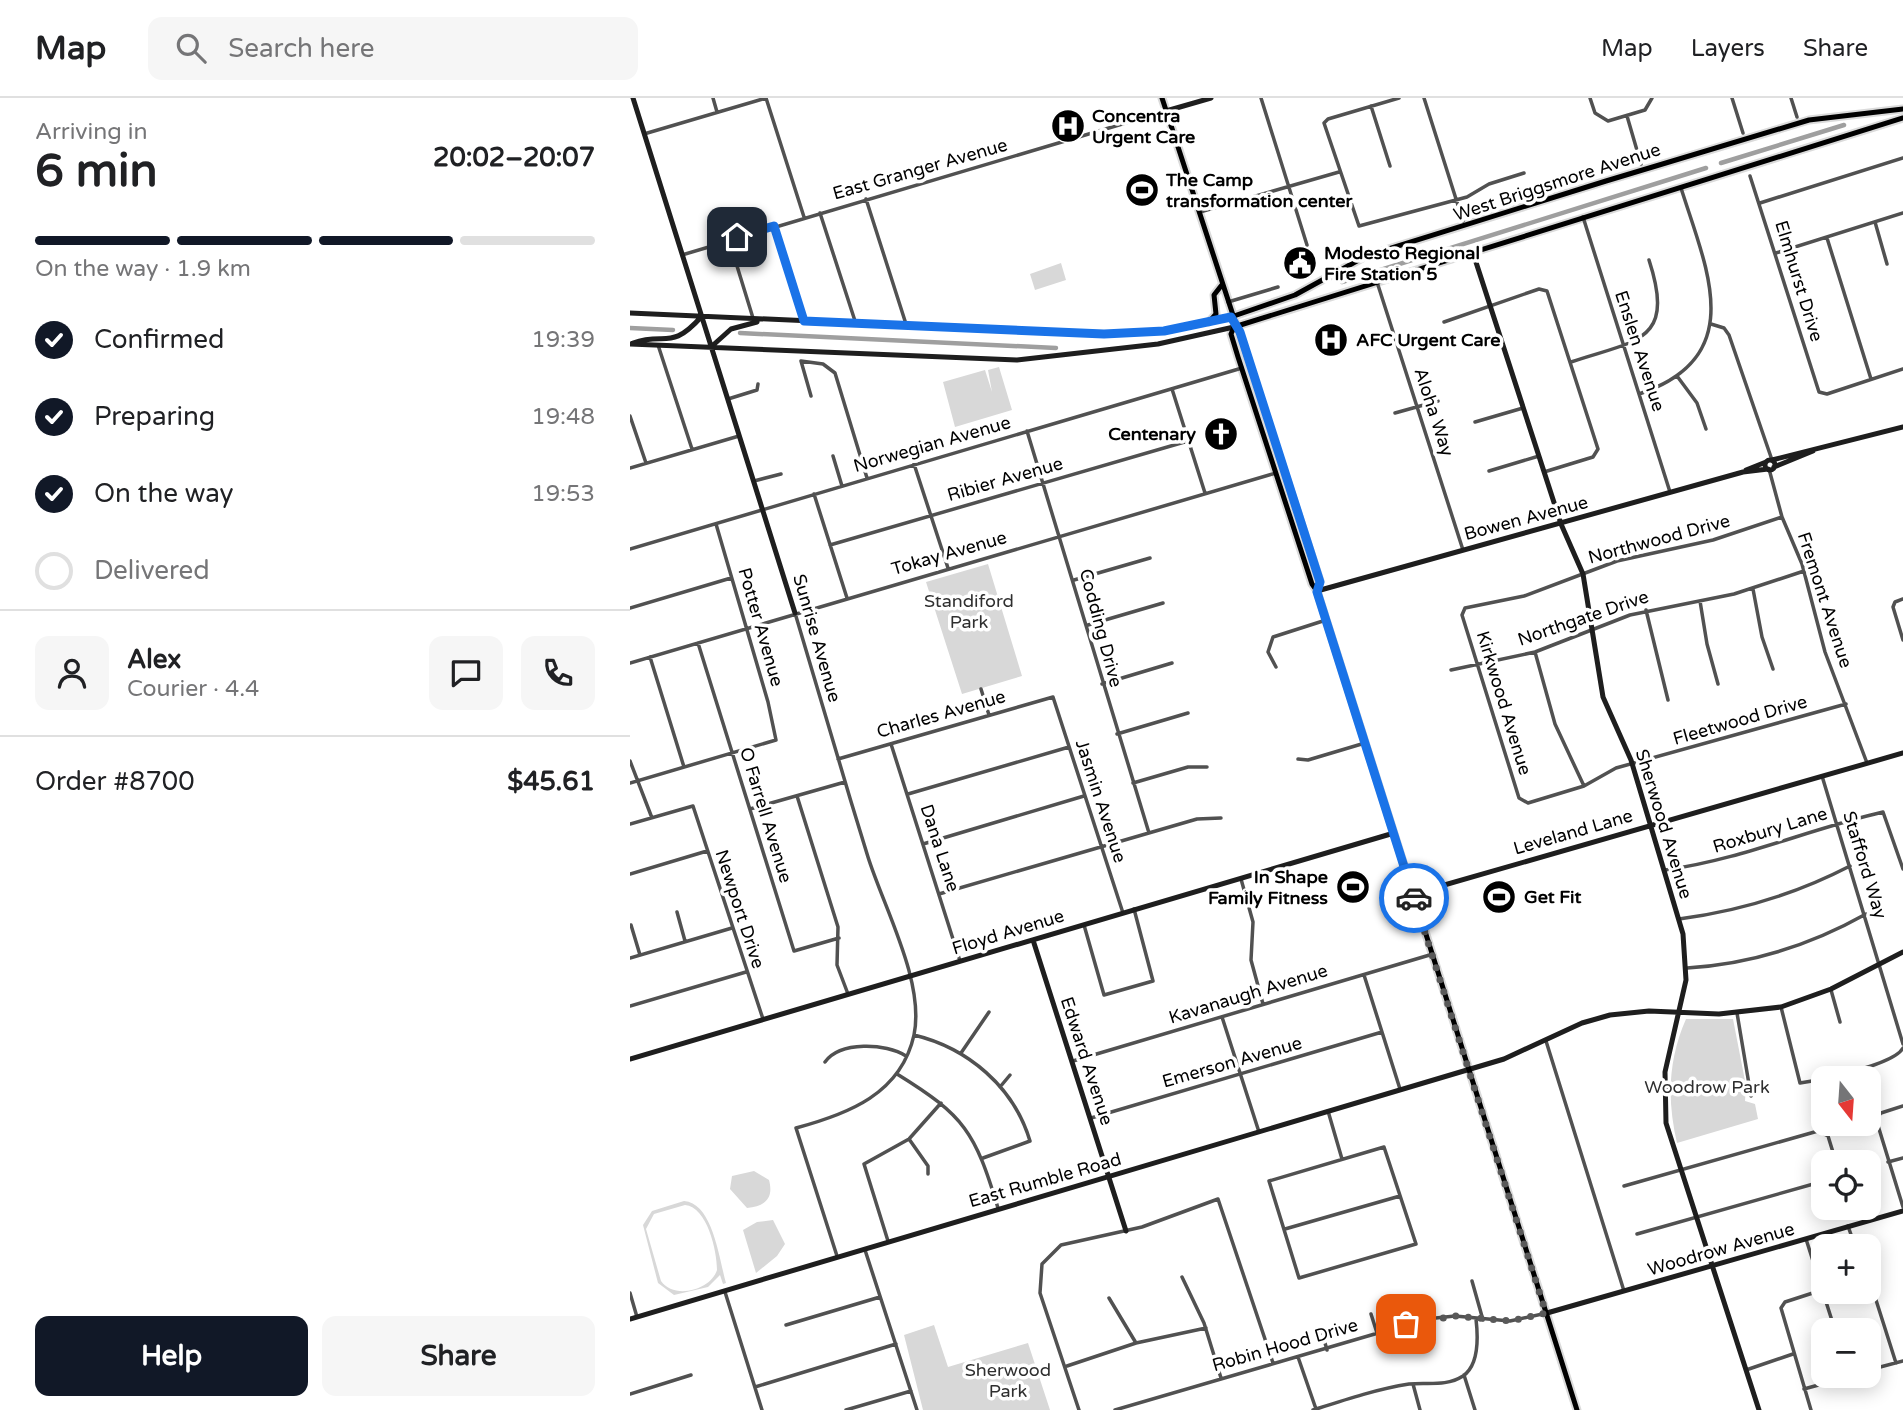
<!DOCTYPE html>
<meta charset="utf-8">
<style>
body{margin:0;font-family:"Varela Round",sans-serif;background:#f6f6f6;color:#202124;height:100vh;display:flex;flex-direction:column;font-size:26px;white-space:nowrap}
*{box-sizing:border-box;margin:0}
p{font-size:23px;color:#757577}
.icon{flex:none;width:38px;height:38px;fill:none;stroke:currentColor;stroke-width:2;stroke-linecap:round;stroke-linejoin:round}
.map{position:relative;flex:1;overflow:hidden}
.side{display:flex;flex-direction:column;background:#fff;width:630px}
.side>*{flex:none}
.needle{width:46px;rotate:163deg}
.tools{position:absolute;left:1181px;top:968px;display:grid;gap:14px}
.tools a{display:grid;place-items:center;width:70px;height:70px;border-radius:14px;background:#fff;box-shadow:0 4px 18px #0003;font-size:35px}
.pin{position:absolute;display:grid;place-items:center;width:60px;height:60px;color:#fff;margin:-30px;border-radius:14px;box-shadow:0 4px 10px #0006}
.courier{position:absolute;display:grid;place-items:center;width:70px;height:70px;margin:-35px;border:5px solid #1a73e8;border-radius:50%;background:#fff;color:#222;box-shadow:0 2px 9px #0007}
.headline em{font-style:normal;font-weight:800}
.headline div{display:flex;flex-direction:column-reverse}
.headline{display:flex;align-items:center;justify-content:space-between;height:119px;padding:0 35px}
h1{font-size:46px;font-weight:800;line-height:52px}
.bar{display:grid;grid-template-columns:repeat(4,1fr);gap:10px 7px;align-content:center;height:84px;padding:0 35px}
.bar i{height:9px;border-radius:5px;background:#e0e0e0}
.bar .selected{background:#111827}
.bar p{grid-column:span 4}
.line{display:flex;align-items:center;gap:18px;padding:0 35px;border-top:2px solid #e0e0e0}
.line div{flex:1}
.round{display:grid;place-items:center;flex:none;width:74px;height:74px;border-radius:14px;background:#f6f6f6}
ol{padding:0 35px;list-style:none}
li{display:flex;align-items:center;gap:21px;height:77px}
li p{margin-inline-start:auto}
li .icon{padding:7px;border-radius:50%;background:#111827;color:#fff;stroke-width:4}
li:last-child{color:#757577}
li i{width:38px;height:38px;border:4px solid #e0e0e0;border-radius:50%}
.action{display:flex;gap:14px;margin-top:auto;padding:14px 35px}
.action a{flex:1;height:80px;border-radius:14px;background:#111827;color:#fff;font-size:28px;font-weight:800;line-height:80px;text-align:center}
.action a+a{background:#f6f6f6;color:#202124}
header{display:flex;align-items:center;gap:42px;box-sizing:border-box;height:98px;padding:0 35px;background:#fff;border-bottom:2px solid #e0e0e0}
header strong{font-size:33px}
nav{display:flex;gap:38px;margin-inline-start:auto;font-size:24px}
.search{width:490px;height:63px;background:#f6f6f6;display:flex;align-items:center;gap:18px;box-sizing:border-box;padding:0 24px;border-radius:14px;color:#757577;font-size:26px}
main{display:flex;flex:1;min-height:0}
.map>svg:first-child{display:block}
.green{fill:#d8d8d8;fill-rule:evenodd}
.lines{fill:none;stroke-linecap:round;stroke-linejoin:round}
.canal{stroke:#9f9f9f;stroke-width:4.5}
.primary-casing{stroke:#dbdbdb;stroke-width:9}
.street{stroke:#515151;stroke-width:3.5}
.secondary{stroke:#1e1e1e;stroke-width:5}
.primary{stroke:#000;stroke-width:5}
.done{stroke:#595959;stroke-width:7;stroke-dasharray:0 12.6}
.route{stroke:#1a73e8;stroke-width:9}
.labels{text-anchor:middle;stroke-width:7;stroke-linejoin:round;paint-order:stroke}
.poi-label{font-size:18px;font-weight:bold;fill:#000;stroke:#fff;text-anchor:start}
.street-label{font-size:18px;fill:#000;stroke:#fff}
.park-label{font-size:18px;fill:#2f2f2f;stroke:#fff}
</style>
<header>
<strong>Map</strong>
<div class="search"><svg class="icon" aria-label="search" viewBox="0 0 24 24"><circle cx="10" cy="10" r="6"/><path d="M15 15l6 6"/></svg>Search here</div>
<nav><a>Map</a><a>Layers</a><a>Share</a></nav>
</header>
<main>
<section class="side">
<div class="headline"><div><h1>6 min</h1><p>Arriving in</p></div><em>20:02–20:07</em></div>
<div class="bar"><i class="selected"></i><i class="selected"></i><i class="selected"></i><i></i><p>On the way · 1.9 km</p></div>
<ol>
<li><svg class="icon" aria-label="check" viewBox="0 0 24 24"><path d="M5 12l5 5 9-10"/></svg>Confirmed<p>19:39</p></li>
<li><svg class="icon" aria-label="check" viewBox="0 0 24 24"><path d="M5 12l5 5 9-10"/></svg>Preparing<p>19:48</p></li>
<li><svg class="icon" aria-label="check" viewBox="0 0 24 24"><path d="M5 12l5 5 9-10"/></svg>On the way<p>19:53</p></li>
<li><i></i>Delivered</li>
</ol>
<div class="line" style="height:126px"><a class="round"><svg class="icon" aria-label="person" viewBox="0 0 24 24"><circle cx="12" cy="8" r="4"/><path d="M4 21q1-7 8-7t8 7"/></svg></a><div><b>Alex</b><p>Courier · 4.4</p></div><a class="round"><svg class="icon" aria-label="chat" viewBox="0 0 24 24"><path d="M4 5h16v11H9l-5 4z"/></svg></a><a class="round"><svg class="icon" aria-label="phone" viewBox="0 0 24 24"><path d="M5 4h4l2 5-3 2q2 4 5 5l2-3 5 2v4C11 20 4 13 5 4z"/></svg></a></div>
<div class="line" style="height:91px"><div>Order #8700</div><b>$45.61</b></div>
<div class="action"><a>Help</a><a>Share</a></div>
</section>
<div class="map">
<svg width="1273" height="1312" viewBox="0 0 1273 1312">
<rect width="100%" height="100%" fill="#fff"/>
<path class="green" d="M431,165L436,182L405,192L400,176Z
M369,269L382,312L325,329L313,284L355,272L362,294L358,272Z
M358,466L392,578L332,596L296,484Z
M1056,921H1103L1116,988L1115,1003L1125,1006L1128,1021L1047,1045C1037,1002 1038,962 1056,921Z
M124,1073L139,1082C144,1101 135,1108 117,1110L100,1091L102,1078Z
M54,1103C83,1105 89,1161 96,1185L93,1186L90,1177L78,1189L44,1197L28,1185L13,1127L22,1113ZM55,1107C77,1109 87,1152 87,1172C81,1192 44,1202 31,1183L16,1131L24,1116Z
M143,1122L155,1146L147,1158L126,1175L113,1132L127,1124Z
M304,1227L318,1269L398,1245L420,1312H293L274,1237Z"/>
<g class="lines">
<path class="canal" d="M1091,65L1214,27
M712,184L1076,70
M0,230L43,232
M110,235L426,250"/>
<g class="primary-casing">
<path id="primary" d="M532,0L690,483L687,493
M601,219L665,197L736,158L976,83L1179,22L1273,11
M579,224L586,216L584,197L591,188
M604,229L601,236L608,259L682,486L687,493L947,1312
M604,229L1273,20"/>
</g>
<path class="street" d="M83,0L87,14
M631,0L677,147
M769,0L698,21L694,25L729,128L837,99L859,86L894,75
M794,0L833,123
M960,0L965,15L978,23L1015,12L1022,0
M1102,0L1113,35
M1161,0L1167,19
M741,8L760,68
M997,18L1011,66
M14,36L136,0L174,119
M1120,78L1189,294L1197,296L1273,271
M236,101L276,226
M1130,105L1273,60
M570,114L709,74
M190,115L226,226
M953,119L1040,394
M1245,124L1257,166
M144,128L174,223
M1197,140L1241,281
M99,142L123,220
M1146,155L1273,115
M52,157L536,13
M747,184L833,452
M598,204L648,189
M814,224L909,191L917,193L968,351L963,359L914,374
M1081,226L1094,230L1099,237L1142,362
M28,247L62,351
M941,264C1006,242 1046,245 1019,162
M1047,278L1067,305L1076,331
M542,291L575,395
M1009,296C1120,259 1076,170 1051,90
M181,298L171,263L193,266L205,275L237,380
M98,301L127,292L128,286
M765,315L808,303
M0,318L16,365
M845,324L893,310
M397,333L519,735
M203,358L212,388
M284,366L318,470
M0,370L109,338
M1139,371L1152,419L1172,466L1195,554L1237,665
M859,373L909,358
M124,383L151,376
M184,396L217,500
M1152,419L1083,442L987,463L894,498L835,510L832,517L889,700L898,705L954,688L986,670L1216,606
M200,447L558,343
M0,451L612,270
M444,482L520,460
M1123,491L1132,539L1143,571
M1273,501L1265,504L1263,509L1273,542
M1070,503L1077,546L1088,586
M0,510L101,480
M1016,512L1038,602
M165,515C189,597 213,678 238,759C254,810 295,884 284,937C271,996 218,1016 166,1030L207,1158
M458,527L533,505
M68,545L164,853L209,840
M905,554L925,626L954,688
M20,559L54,669
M0,565L646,375
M646,569L638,554L643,539L696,522
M821,572L905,554L1000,517L1104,496L1174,473
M472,586L542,565
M351,591L359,617
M487,636L558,615
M261,646L330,863
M208,661L423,599L493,815
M668,661L678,662L735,645
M0,663L22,720
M1192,678L1273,946
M0,685L146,642L138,604L86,426
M503,685L558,669H577
M278,696L439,649
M167,698L208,829L207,867L218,896
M120,711L215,684
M0,726L63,708L133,921
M293,746L454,698
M1035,772C1110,762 1179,731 1253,714L1273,771
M0,776L77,753
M611,781L623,824L621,862L633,906
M309,796L567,721L591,720
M47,814L55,843
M1049,821C1110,813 1166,796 1220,768
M1,827L10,857
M454,827L474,897L523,883L504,811
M0,860L102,830
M1057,870C1121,866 1179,848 1236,816
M734,877L770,991
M1201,892L1210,924
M0,908L116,874
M1151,909L1170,985L1194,981
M1107,915L1121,998
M592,919L629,1034
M284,937C338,950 384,989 400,1043L353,1060
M916,943L994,1193
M331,955L359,914
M443,963L803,856
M195,964C210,943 256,945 276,958
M267,976C335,1018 345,1034 368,1110
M1196,980C1213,976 1265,965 1273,950
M370,989L380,977
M1273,1008L1251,1015L1246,1021L1273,1109
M698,1013L712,1061
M461,1020L752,934
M279,1041L298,1068V1076
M754,1049L786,1146L669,1180L639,1083Z
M1258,1064L1273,1060
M994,1088L1188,1033L1198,1038L1206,1064
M1218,1128L1225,1148
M655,1131L770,1098
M1007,1136L1194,1083
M1176,1141L1205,1232
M258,1143L234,1066L279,1041L311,1005
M235,1152L287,1312
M552,1179L574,1225L591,1280
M1239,1180L1266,1265
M842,1183L853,1222
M95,1194L132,1312
M0,1195L7,1219
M479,1200L506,1245
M791,1200L796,1221
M741,1216L747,1235
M156,1227L250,1199
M691,1231L697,1252
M668,1259L686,1311
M437,1268L506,1245L576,1230
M1116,1272L1163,1256
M1239,1272L1273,1263
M834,1277L845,1312
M783,1286L790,1312
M125,1289L266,1246
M1174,1291L1221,1278
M0,1296L61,1277
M216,1312L281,1293
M449,1312L410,1195L412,1166L431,1147L512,1129L588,1101L643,1265
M485,1312L796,1221L825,1218L880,1223L917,1215
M683,1312C714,1302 747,1291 779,1286C797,1284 816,1289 833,1278C849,1267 848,1238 846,1221
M1181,1312L1151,1210L1155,1204L1192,1192"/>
<path class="secondary" d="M3,0L165,515
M536,13L581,0
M843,155L931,426L953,476L973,599L1001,662L1053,836L1056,882L1035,974L1036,1025L1129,1312
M0,215L474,236L534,233L601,219
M3,245C36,233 40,254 72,218
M0,246L387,262L528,246L604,229
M81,249L101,231L127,224
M1142,362L1273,329
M1135 367a5 5 0 1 1 10 0a5 5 0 1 1-10 0Z
M1144,369L1183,353
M1116,372L1136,364
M687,493L1113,374L1138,371
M783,796L1273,655
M403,842L496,1133
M0,961L764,735
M917,1215L1273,1113
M0,1221L874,961L952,925L980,917L1019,913L1089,916L1151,909L1201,891L1273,854"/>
<use href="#primary" class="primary"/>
</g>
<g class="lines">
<path class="done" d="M776,1226L825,1218L881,1223L916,1215L784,800"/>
<path class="route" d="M107,139L144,128L174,223L474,236L534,233L601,219L610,234L690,484L687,494L784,800"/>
</g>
<defs>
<g id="hospital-disc" transform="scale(1.75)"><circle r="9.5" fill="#000" stroke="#fff"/><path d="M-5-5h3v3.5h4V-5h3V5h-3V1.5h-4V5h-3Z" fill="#fff"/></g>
<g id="stadium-disc" transform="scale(1.75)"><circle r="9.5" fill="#000" stroke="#fff"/><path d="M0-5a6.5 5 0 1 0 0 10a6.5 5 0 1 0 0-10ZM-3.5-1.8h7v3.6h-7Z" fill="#fff"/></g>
<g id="civic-disc" transform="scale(1.75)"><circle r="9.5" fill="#000" stroke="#fff"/><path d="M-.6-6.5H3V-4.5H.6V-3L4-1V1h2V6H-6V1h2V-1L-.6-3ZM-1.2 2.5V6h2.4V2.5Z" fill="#fff"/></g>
<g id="church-disc" transform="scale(1.75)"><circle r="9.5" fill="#000" stroke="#fff"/><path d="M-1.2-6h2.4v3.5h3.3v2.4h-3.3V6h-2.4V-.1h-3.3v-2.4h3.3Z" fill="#fff"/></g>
</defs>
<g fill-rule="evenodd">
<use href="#hospital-disc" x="438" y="28"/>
<use href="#stadium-disc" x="512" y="92"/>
<use href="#civic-disc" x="670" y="165"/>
<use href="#hospital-disc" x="701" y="242"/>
<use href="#church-disc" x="591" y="336"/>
<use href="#stadium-disc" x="723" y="789"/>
<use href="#stadium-disc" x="869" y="799"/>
</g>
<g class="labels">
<g class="poi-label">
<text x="462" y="24">Concentra<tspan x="462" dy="21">Urgent Care</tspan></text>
<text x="536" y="88">The Camp<tspan x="536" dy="21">transformation center</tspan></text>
<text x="694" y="161">Modesto Regional<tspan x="694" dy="21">Fire Station 5</tspan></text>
<text x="726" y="248">AFC Urgent Care</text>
<text x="566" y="342" text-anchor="end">Centenary</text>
<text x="698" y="785" text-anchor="end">In Shape<tspan x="698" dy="21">Family Fitness</tspan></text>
<text x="894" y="805">Get Fit</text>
</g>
<g class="street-label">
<text transform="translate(290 71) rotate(-16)" y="6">East Granger Avenue</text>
<text transform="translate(927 84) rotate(-18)" y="6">West Briggsmore Avenue</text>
<text transform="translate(1169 183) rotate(73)" y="6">Elmhurst Drive</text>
<text transform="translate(1010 253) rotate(72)" y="6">Enslen Avenue</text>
<text transform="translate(804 314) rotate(72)" y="6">Aloha Way</text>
<text transform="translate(302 346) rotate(-16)" y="6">Norwegian Avenue</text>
<text transform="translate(375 381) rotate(-16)" y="6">Ribier Avenue</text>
<text transform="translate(896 420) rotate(-15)" y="6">Bowen Avenue</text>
<text transform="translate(1029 441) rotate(-15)" y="6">Northwood Drive</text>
<text transform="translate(319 455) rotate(-16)" y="6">Tokay Avenue</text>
<text transform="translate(1195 502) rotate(72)" y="6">Fremont Avenue</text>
<text transform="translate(953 520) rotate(-19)" y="6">Northgate Drive</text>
<text transform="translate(131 529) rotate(74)" y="6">Potter Avenue</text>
<text transform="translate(471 530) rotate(75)" y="6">Codding Drive</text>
<text transform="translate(187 540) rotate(74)" y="6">Sunrise Avenue</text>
<text transform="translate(874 605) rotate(73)" y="6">Kirkwood Avenue</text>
<text transform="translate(311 616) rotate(-16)" y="6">Charles Avenue</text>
<text transform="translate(1110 622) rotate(-16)" y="6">Fleetwood Drive</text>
<text transform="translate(471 703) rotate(72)" y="6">Jasmin Avenue</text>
<text transform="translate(136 717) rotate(73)" y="6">O Farrell Avenue</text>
<text transform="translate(1034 726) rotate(73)" y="6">Sherwood Avenue</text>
<text transform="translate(1140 732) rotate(-17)" y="6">Roxbury Lane</text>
<text transform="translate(943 734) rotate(-16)" y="6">Leveland Lane</text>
<text transform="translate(310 750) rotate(72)" y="6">Dana Lane</text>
<text transform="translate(1235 767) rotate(73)" y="6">Stafford Way</text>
<text transform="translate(110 811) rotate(72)" y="6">Newport Drive</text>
<text transform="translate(378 834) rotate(-17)" y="6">Floyd Avenue</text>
<text transform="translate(618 896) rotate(-17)" y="6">Kavanaugh Avenue</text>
<text transform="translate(457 963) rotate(72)" y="6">Edward Avenue</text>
<text transform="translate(602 964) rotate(-16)" y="6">Emerson Avenue</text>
<text transform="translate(415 1082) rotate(-16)" y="6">East Rumble Road</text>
<text transform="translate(1091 1151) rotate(-16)" y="6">Woodrow Avenue</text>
<text transform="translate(655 1247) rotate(-16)" y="6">Robin Hood Drive</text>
</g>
<g class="park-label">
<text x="339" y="509">Standiford<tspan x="339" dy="21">Park</tspan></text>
<text x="1077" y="995">Woodrow Park</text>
<text x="378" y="1278">Sherwood<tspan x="378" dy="21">Park</tspan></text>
</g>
</g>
</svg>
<div class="tools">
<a><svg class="needle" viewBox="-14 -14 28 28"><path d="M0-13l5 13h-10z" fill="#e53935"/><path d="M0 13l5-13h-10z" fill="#757577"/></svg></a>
<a><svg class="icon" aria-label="locate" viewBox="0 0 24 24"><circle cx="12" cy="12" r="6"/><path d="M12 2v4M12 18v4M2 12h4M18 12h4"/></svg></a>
<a>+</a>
<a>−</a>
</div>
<div class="pin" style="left:776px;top:1226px;background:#ea580c"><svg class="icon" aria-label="bag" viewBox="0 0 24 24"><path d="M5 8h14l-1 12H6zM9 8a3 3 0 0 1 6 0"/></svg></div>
<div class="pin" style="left:107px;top:139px;background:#1f2937"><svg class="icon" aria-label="home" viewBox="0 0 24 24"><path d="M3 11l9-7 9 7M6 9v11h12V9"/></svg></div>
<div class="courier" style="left:784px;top:800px"><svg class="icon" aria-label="car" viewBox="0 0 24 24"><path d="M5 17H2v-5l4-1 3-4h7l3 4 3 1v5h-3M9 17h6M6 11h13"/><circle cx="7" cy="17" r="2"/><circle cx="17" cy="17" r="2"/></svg></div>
</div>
</main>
